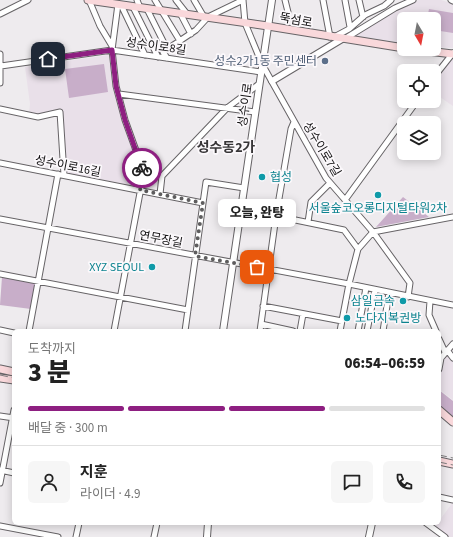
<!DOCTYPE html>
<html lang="ko">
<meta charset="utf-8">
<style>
body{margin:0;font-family:"Source Sans 3","Noto Sans KR",sans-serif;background:#f6f6f6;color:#222;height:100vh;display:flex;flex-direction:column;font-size:15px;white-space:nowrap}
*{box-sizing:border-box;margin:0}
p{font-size:13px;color:#767676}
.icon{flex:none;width:22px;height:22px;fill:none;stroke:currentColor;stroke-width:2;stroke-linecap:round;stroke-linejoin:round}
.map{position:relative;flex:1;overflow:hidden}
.sheet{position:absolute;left:12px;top:329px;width:429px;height:196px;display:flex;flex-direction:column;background:#fff;border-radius:6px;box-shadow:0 2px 10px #0003}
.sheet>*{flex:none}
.needle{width:26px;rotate:170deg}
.controls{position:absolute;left:397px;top:12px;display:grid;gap:8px}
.controls a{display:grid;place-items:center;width:44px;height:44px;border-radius:6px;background:#fff;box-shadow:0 2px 10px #0003;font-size:20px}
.pin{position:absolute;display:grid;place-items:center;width:34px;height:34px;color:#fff;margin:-17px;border-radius:8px;box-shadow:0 2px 6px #0006}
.courier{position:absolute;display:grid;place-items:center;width:40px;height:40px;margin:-20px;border:3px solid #8e1f81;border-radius:50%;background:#fff;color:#222;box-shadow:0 1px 5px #0007}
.bubble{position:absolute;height:28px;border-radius:6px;background:#fff;box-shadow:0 2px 10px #0003;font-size:13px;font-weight:800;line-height:28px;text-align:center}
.headline em{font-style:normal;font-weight:800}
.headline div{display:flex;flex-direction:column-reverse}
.headline{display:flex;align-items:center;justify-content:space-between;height:68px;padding:0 16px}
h1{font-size:26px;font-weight:800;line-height:30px}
.bar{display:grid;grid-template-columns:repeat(4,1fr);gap:6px 4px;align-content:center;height:48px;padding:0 16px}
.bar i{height:5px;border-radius:3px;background:#e0e0e0}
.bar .current{background:#8e1f81}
.bar p{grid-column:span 4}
.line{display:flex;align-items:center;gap:10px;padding:0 16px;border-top:1px solid #e0e0e0}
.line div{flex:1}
.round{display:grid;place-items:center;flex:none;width:42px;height:42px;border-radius:6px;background:#f6f6f6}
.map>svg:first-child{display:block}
.built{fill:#e9e0e9}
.green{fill:#c8aec9}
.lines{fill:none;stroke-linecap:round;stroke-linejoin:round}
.minor-casing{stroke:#666366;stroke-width:7}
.tertiary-casing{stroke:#666366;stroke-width:8}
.secondary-casing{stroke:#666366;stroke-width:9}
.minor{stroke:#fff;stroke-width:5}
.tertiary{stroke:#fff;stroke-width:6}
.secondary{stroke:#f9d8db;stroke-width:7}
.rail{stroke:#7f7d7f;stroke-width:1;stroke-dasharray:8 4;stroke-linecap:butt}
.done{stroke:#5e5d5e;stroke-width:4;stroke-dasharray:0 7.2}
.route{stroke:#8e1f81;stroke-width:5}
.service-dot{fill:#5c6f8a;stroke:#fbf8fb;stroke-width:1.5}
.culture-dot{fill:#0f9aa8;stroke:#fbf8fb;stroke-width:1.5}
.labels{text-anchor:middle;stroke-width:3.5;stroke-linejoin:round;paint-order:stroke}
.street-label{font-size:12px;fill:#111011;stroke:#fbf8fb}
.service-label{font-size:12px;fill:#4e5e75;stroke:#fbf8fb;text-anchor:end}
.culture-label{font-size:12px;fill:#0d838f;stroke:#fbf8fb;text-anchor:start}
.quarter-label{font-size:14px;font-weight:bold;fill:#373537;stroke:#fbf8fb}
</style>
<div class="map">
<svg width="453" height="537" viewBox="0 0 453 537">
<rect width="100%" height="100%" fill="#eeebee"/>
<path class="built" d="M419,0H441L453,4V48L434,47V19H404V44L353,37L392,11Z
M109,55L115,96L141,177L137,186L66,173L62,109L37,115L29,113L30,104L25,67Z
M452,58H453V106L434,93V83Z
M447,352L453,361V400L439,389V376L442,359Z
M453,502V537H447L434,528Z"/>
<path class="green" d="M429,9L453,13V33L434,30V19H427Z
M104,64L108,92L69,98L65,69Z
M403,197L429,217L376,227Z
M2,277L37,283L31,309L0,305Z
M439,390L453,401V419L439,414Z"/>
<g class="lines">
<g class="minor-casing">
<path id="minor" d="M89,0L100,26L112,46
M137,0L140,8
M155,0L180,41
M176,0L187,14
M194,0L204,17
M243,0L245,23L262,64L326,178L373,232L410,283L408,297
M285,0L288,12
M323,0L330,37
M345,0L350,27
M359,0L363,17
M451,0L453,1
M121,5L145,55
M133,7L158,57
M147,9L167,49
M180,13L191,34
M0,14L28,0
M334,37L349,29L365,15L384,6L391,0
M346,38L395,8L413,0
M0,54V83
M167,58L163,52L196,30L208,17L243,0
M1,66L112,50L261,72
M434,77L453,53
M119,94L255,112
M0,109L38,117L60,112L64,175
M0,163L203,203
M160,194L162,176L227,108L259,84
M345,200L417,101
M276,216L344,230L358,249
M0,219L349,284L453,305
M308,222L311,202L330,183
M0,274L188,310
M430,301L429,315L436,331
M263,306L342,321
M261,324L293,331
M0,330L14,333
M29,331L58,174
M114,331L143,177L142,167L125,120L116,86L112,50L118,4
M185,331L206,182L244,188
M260,331L276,216L291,129L294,122
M300,331L303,314
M340,331L349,284L358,249L373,232L453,217
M358,331L366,288
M367,331L375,290
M383,331L389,293
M439,339L445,352
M447,350L453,358
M439,369L441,358L453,344
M0,416L14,418
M0,470L14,473
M0,483L14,410
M439,497L453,500
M426,523L445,537
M0,526L58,537
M76,537L79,523
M154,537L157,523"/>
</g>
<g class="tertiary-casing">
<path id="tertiary" d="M272,81L342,39
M223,331L272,0
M207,537L208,523
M369,537L372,523"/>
</g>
<g class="secondary-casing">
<path id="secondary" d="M88,0L268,26L404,48
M411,49L453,54
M0,369L14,372
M0,378L14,380
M439,410L453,422
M439,461L453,464"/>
</g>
<use href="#minor" class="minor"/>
<use href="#tertiary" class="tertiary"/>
<use href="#secondary" class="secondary"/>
<path class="rail" d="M0,375L14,378
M439,455L453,458
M439,462L453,465"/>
</g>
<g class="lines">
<path class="done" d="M142,168L143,177L140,190L203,203L195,256L257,267"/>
<path class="route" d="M48,59L112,50L116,86L125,120L142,168"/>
</g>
<circle class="service-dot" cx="325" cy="61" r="4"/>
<g class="culture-dot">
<circle cx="262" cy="177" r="4"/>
<circle cx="378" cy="195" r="4"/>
<circle cx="152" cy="267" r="4"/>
<circle cx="403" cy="301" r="4"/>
<circle cx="347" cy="318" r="4"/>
</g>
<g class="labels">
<g class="street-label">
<text transform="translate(296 20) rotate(10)" y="4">뚝섬로</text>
<text transform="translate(156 46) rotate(8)" y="4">성수이로8길</text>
<text transform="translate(245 105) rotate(-82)" y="4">성수이로</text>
<text transform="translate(322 149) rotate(59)" y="4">성수이로7길</text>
<text transform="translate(68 166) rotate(11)" y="4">성수이로16길</text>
<text transform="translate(161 239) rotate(11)" y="4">연무장길</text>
</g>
<g class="service-label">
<text x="317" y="65">성수2가1동 주민센터</text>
</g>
<g class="culture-label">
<text x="270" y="181">협성</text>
<text x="378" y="212" text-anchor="middle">서울숲코오롱디지털타워2차</text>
<text x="144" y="271" text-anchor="end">XYZ SEOUL</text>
<text x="395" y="305" text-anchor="end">삼일금속</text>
<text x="355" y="322">노다지복권방</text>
</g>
<g class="quarter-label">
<text x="226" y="152">성수동2가</text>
</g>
</g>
</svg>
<div class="controls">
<a><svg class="needle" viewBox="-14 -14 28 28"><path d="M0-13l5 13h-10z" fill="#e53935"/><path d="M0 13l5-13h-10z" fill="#767676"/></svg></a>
<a><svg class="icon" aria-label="locate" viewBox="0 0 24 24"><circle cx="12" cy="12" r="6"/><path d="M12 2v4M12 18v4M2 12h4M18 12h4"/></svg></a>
<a><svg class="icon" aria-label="layers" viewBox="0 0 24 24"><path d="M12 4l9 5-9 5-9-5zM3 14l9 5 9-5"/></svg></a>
</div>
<div class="pin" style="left:257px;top:267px;background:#ea580c"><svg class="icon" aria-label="bag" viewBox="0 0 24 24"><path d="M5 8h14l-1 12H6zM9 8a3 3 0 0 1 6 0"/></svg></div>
<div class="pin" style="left:48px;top:59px;background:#1f2937"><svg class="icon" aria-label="home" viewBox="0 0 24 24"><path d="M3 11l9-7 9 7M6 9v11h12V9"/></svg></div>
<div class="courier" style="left:142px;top:168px"><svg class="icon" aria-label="bike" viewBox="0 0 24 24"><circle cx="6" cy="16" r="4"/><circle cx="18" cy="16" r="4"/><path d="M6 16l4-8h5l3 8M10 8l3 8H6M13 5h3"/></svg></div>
<div class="bubble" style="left:218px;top:199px;width:78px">오늘, 완탕</div>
<section class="sheet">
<div class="headline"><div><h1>3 분</h1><p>도착까지</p></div><em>06:54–06:59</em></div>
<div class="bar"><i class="current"></i><i class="current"></i><i class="current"></i><i></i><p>배달 중 · 300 m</p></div>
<div class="line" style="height:72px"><a class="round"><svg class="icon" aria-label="person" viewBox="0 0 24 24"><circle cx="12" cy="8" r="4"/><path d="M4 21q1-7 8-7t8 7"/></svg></a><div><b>지훈</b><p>라이더 · 4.9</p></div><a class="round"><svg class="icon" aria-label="chat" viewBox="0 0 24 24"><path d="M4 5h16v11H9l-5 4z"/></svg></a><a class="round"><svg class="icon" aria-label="phone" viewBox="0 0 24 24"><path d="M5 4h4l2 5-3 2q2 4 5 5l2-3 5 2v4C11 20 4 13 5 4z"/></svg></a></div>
</section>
</div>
